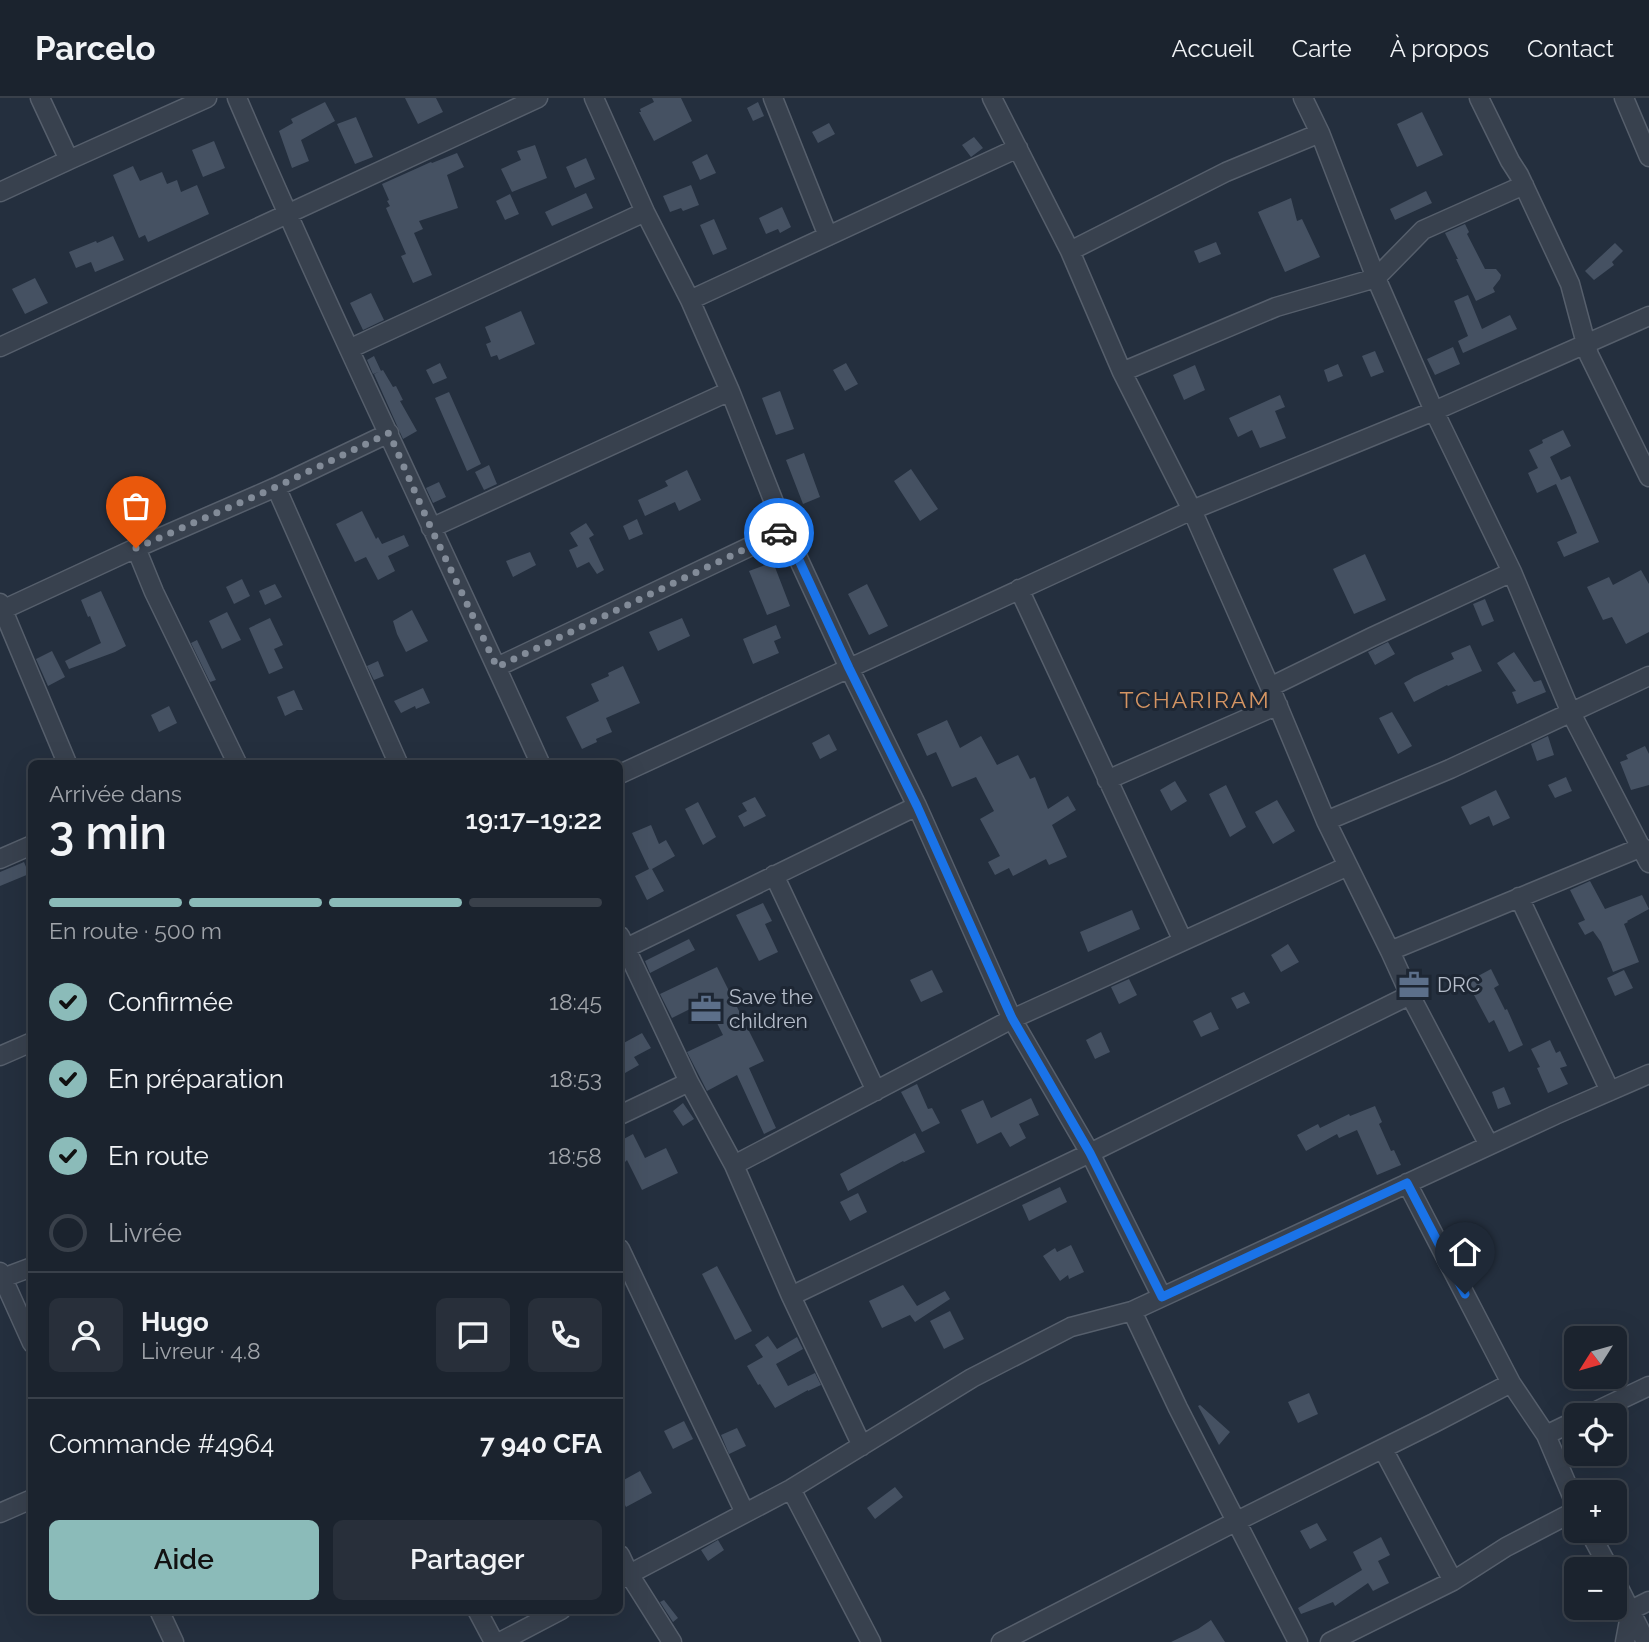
<!DOCTYPE html>
<html lang="fr">
<meta charset="utf-8">
<style>
body{margin:0;font-family:Raleway,sans-serif;background:#282f3a;color:#f1f3f6;height:100vh;display:flex;flex-direction:column;font-size:26px;white-space:nowrap}
*{box-sizing:border-box;margin:0}
p{font-size:23px;color:#a0a4aa}
.icon{flex:none;width:38px;height:38px;fill:none;stroke:currentColor;stroke-width:2;stroke-linecap:round;stroke-linejoin:round}
.map{position:relative;flex:1;overflow:hidden}
.panel{position:absolute;left:28px;top:662px;width:595px;height:854px;display:flex;flex-direction:column;background:#1b232e;border-radius:10px;box-shadow:0 7px 28px #0002,0 0 0 2px #39404a}
.panel>*{flex:none}
.needle{width:46px;rotate:233deg}
.controls{position:absolute;left:1564px;top:1228px;display:grid;gap:14px}
.controls a{display:grid;place-items:center;width:63px;height:63px;border-radius:10px;background:#1b232e;box-shadow:0 7px 28px #0002,0 0 0 2px #39404a;font-size:35px}
.pin{position:absolute;display:grid;place-items:center;width:60px;height:60px;color:#fff;margin:-72px -30px;border-radius:50% 50% 50% 0;rotate:-45deg;box-shadow:0 0 7px #0007}
.pin .icon{rotate:45deg}
.courier{position:absolute;display:grid;place-items:center;width:70px;height:70px;margin:-35px;border:5px solid #1a73e8;border-radius:50%;background:#fff;color:#222;box-shadow:0 2px 9px #0007}
.head em{font-style:normal;font-weight:600}
.head div{display:flex;flex-direction:column-reverse}
.head{display:flex;align-items:center;justify-content:space-between;height:119px;padding:0 21px}
h1{font-size:46px;font-weight:600;line-height:52px}
.bar{display:grid;grid-template-columns:repeat(4,1fr);gap:10px 7px;align-content:center;height:84px;padding:0 21px}
.bar i{height:9px;border-radius:5px;background:#39404a}
.bar .selected{background:#8bbbb9}
.bar p{grid-column:span 4}
.line{display:flex;align-items:center;gap:18px;padding:0 21px;border-top:2px solid #39404a}
.line div{flex:1}
.round{display:grid;place-items:center;flex:none;width:74px;height:74px;border-radius:10px;background:#282f3a}
ol{padding:0 21px;list-style:none}
li{display:flex;align-items:center;gap:21px;height:77px}
li p{margin-inline-start:auto}
li .icon{padding:7px;border-radius:50%;background:#8bbbb9;color:#111;stroke-width:4}
li:last-child{color:#a0a4aa}
li i{width:38px;height:38px;border:4px solid #39404a;border-radius:50%}
.action{display:flex;gap:14px;margin-top:auto;padding:14px 21px}
.action a{flex:1;height:80px;border-radius:10px;background:#8bbbb9;color:#111;font-size:28px;font-weight:600;line-height:80px;text-align:center}
.action a+a{background:#282f3a;color:#f1f3f6}
header{display:flex;align-items:center;gap:42px;box-sizing:border-box;height:98px;padding:0 35px;background:#1b232e;border-bottom:2px solid #39404a}
header strong{font-size:33px}
nav{display:flex;gap:38px;margin-inline-start:auto;font-size:24px}
.map>svg:first-child{display:block}
.building{fill:#455162}
.lines{fill:none;stroke-linecap:round;stroke-linejoin:round}
.minor-casing{stroke:#565f6c;stroke-width:21}
.minor{stroke:#38414e;stroke-width:18}
.done{stroke:#828b98;stroke-width:7;stroke-dasharray:0 12.6}
.route{stroke:#1a73e8;stroke-width:9}
.labels{text-anchor:middle;stroke-width:6;stroke-linejoin:round;paint-order:stroke}
.poi-label{font-size:21px;fill:#b4bcc9;stroke:#1d2633;text-anchor:start}
.neighbourhood-label{font-size:23px;letter-spacing:2px;fill:#d59563;stroke:#1d2633}
</style>
<header>
<strong>Parcelo</strong>
<nav><a>Accueil</a><a>Carte</a><a>À propos</a><a>Contact</a></nav>
</header>
<div class="map">
<svg width="1649" height="1544" viewBox="0 0 1649 1544">
<rect width="100%" height="100%" fill="#242f3e"/>
<path class="building" d="M405,0H436L443,14L418,26Z
M652,0H681L692,23L654,43L639,14H641L640,11L654,4Z
M325,4L335,23L301,42L309,63L292,70L279,33L293,25L291,21Z
M758,4L764,18L753,23L747,10Z
M1422,14L1443,57L1417,69L1397,26Z
M356,19L373,59L355,66L337,26Z
M829,25L835,36L818,45L812,34Z
M974,39L983,50L971,59L962,47Z
M214,43L225,70L203,79L192,52Z
M535,47L547,80L512,94L501,71L521,62L517,53Z
M457,55L464,69L447,77L458,110L419,123L423,131L414,135L432,177L413,185L401,158L406,156L386,110L390,108L387,103L389,102L382,86L431,64L432,65Z
M707,56L716,75L700,82L692,64Z
M586,60L595,81L575,90L566,69Z
M133,68L140,83L162,74L167,86L177,82L181,94L197,87L209,116L148,144L145,137L139,140L113,77Z
M691,87L699,107L683,113L681,110L670,114L663,98Z
M1426,93L1432,105L1395,122L1390,111Z
M586,95L593,110L552,128L545,114Z
M510,96L519,116L505,122L496,103Z
M1291,100L1297,123L1302,121L1320,159L1285,174L1258,114Z
M782,109L791,129L780,135L778,131L766,136L759,120Z
M714,121L727,151L713,157L700,127Z
M1465,126L1469,134L1467,136L1485,171H1496L1501,177L1500,181L1493,190L1495,194L1476,203L1456,161H1458L1445,135Z
M113,138L124,162L95,174L91,164L76,170L69,154L96,143L97,145Z
M1216,144L1221,156L1199,165L1194,153Z
M1615,145L1623,153L1612,164L1614,167L1594,182L1585,173Z
M35,180L48,205L25,216L12,191Z
M371,195L384,222L363,232L350,205Z
M1468,197L1482,231L1510,217L1517,231L1463,255L1458,243L1468,238L1454,203Z
M521,213L535,246L499,262L497,257L491,259L486,246L491,244L485,229Z
M1453,249L1460,266L1435,277L1427,261Z
M1375,253L1384,274L1371,279L1362,258Z
M374,258L381,273L373,276L367,262Z
M440,265L447,280L433,286L426,272Z
M846,265L858,286L845,293L833,272Z
M1338,266L1343,278L1328,284L1324,272Z
M1195,267L1205,292L1184,302L1173,277Z
M383,272L393,289L396,288L403,302L400,303L417,333L403,341L374,276Z
M780,293L794,331L776,337L762,300Z
M449,294L481,366L467,373L435,300Z
M1280,297L1285,309L1275,313L1286,340L1260,350L1252,332L1238,339L1229,320Z
M1563,332L1571,348L1550,359L1561,382L1570,378L1599,444L1564,459L1557,444L1577,435L1571,420L1556,386L1537,395L1528,375L1538,370L1529,352L1543,345L1542,342Z
M804,355L820,399L803,406L786,362Z
M489,367L497,386L484,392L475,374Z
M911,371L938,411L920,423L894,383Z
M687,372L701,402L679,413L675,404L645,418L638,402L668,388L665,383Z
M439,384L446,399L433,405L426,390Z
M362,413L376,441L378,439L382,446L404,437L409,448L388,458L395,473L378,482L366,459L355,464L336,426Z
M637,421L643,436L629,442L623,428Z
M586,425L594,437L589,440L604,472L597,476L589,464L577,470L569,452L578,448L570,435Z
M530,454L536,467L513,479L506,463Z
M1365,456L1386,502L1354,516L1333,471Z
M773,464L790,508L767,517L749,473Z
M1641,472L1649,486V534L1626,546L1612,519L1603,522L1587,489L1609,479L1613,487Z
M242,481L250,498L234,506L226,489Z
M275,486L282,499L265,507L259,493Z
M867,486L888,528L869,537L848,496Z
M101,493L126,548L115,554L69,571L65,563L101,545L90,518L88,519L81,502Z
M1485,501L1494,523L1482,528L1473,506Z
M412,512L428,543L406,554L397,536L393,523Z
M227,514L241,542L222,551L209,523Z
M270,520L283,547L274,551L283,570L269,576L249,530Z
M682,520L690,538L658,553L649,534Z
M776,527L781,540L774,543L779,555L753,566L743,541Z
M197,542L216,582L210,584L191,545Z
M1388,544L1395,556L1375,567L1368,554Z
M1470,547L1482,573L1448,588L1447,587L1414,604L1404,585L1414,579L1454,561L1451,555Z
M52,553L65,579L48,588L36,561Z
M1514,554L1534,584L1541,582L1546,594L1517,606L1512,594L1516,593L1497,565Z
M378,563L384,578L374,582L367,568Z
M623,568L640,605L606,620L612,634L596,641L597,644L582,651L566,619L599,603L591,586L609,578L608,575Z
M423,590L430,605L416,611L415,608L401,615L394,603Z
M294,592L303,612H297L285,618L277,599Z
M169,608L177,625L159,634L151,617Z
M1392,614L1412,648L1398,656L1379,620Z
M947,622L960,650L981,638L997,667L1018,657L1030,681L1035,679L1048,711L1068,698L1076,712L1052,727L1067,759L1049,767L1046,761L1013,778L1009,770L995,777L988,764L1000,758L980,721L994,713L976,679L952,689L936,654L927,658L917,636Z
M829,636L837,652L820,661L812,645Z
M1548,638L1554,657L1537,663L1531,646Z
M1645,648L1649,656V687L1631,692L1620,664L1628,661L1626,657Z
M1566,679L1572,693L1555,700L1548,687Z
M1175,683L1187,703L1171,713L1160,692Z
M1226,687L1246,729L1230,739L1209,696Z
M1496,692L1510,720L1493,728L1489,718L1470,727L1461,709Z
M755,699L766,718L744,729L738,718L747,713L742,705Z
M1277,702L1295,733L1273,746L1255,714Z
M698,704L716,739L703,747L685,711Z
M651,727L659,746L666,742L675,758L652,771L664,793L647,802L635,778L649,771L632,735Z
M24,764L29,776L0,788V774Z
M1590,783L1605,811L1642,797L1649,811L1627,823L1628,824L1624,826L1639,864L1613,874L1601,844L1593,833L1585,837L1578,825L1585,822L1570,792Z
M763,805L772,823L765,826L778,854L759,863L736,817Z
M1132,812L1140,831L1088,854L1080,834Z
M689,841L695,852L650,875L645,863Z
M1288,846L1299,864L1281,874L1271,857Z
M717,869L764,963L749,970L776,1030L764,1036L737,977L707,993L687,954L723,937L706,903L672,920L660,896Z
M1491,871L1499,887L1494,890L1505,912L1507,911L1523,947L1509,954L1494,922L1489,925L1467,884Z
M932,872L943,894L921,904L910,882Z
M1624,872L1633,890L1615,898L1607,880Z
M1129,881L1137,897L1119,906L1111,889Z
M1244,894L1250,905L1237,911L1231,900Z
M1211,914L1219,931L1201,939L1193,923Z
M1101,934L1110,954L1095,961L1086,942Z
M642,935L651,950L634,959L639,967L625,975L620,966V947Z
M1550,942L1556,955L1560,953L1567,968L1560,970L1568,986L1548,995L1537,970L1540,969L1531,951Z
M917,986L928,1011L932,1010L940,1025L922,1034L901,994Z
M1504,989L1511,1006L1498,1011L1492,994Z
M1031,1000L1039,1017L1019,1026L1026,1040L1010,1049L1001,1034L977,1046L961,1012L983,1002L991,1020Z
M683,1005L694,1021L683,1028L673,1013Z
M1375,1008L1382,1024L1379,1026L1391,1053L1394,1052L1401,1067L1377,1077L1357,1032L1339,1040L1337,1036L1306,1053L1297,1037L1318,1026L1320,1030L1349,1016L1350,1018Z
M915,1035L925,1054L904,1064L903,1063L848,1093L840,1076Z
M633,1036L645,1060L666,1050L678,1075L642,1092L627,1062L625,1064L620,1054V1043Z
M1060,1089L1067,1104L1029,1123L1022,1107Z
M858,1095L867,1114L850,1123L840,1104Z
M1071,1147L1084,1174L1069,1181L1068,1177L1060,1183L1043,1158L1055,1150L1057,1154Z
M717,1168L752,1233L735,1242L702,1176Z
M903,1187L917,1208L945,1193L950,1201L915,1224L910,1217L882,1230L869,1203Z
M950,1213L964,1241L944,1251L930,1223Z
M768,1238L777,1251L797,1239L803,1251L776,1266L788,1288L815,1275L821,1287L808,1293V1292L775,1310L760,1286L758,1287L747,1268L763,1259L755,1247Z
M1309,1295L1318,1316L1298,1325L1288,1304Z
M1200,1307L1230,1334L1219,1347L1198,1308Z
M684,1323L693,1341L673,1351L664,1333Z
M737,1330L746,1348L729,1356L721,1337Z
M640,1373L652,1395L626,1409L624,1405L620,1407V1384Z
M895,1389L903,1399L875,1421L867,1410Z
M1317,1425L1327,1442L1310,1451L1300,1433Z
M1381,1439L1390,1457L1378,1463L1389,1485L1373,1493L1368,1485L1335,1508L1333,1504L1301,1516L1298,1510L1362,1472L1353,1454Z
M718,1442L724,1452L708,1463L701,1452Z
M664,1502L678,1520L673,1524L660,1504Z
M1211,1522L1225,1544H1171L1198,1531Z"/>
<g class="lines">
<g class="minor-casing">
<path id="minor" d="M237,0C333,224 440,443 540,665
M594,0L645,114L690,202L730,293L785,432L849,570L917,708L1012,921L1090,1055L1162,1199
M773,0L828,138
M992,0L1070,153L1122,274L1192,412L1270,589L1326,723L1390,853L1410,897L1489,1047
M1303,0L1320,35L1376,180L1434,313L1512,474L1571,615L1649,765
M1479,0L1510,63L1519,77L1570,186L1589,257L1649,379
M1624,0L1649,59
M69,62L207,0
M0,94L69,62L40,0
M1070,153L1226,74L1320,35
M690,202L1018,50
M0,249L538,0
M349,251L645,114
M1122,274L1276,209L1376,180L1423,132L1524,87
M389,335L276,389L398,665
M431,430L730,293
M136,450L154,494L237,665
M1019,491L1183,843
M0,505L67,665
M0,513L136,450L276,389
M497,569L785,432
M1270,589L1372,539L1512,474
M620,676L1192,412L1434,313L1649,218
M1107,682L1278,607
M1326,723L1450,671L1649,578
M0,761L32,747
M774,777L876,993
M1519,799L1610,993
M620,838L689,984L734,1067L791,1198L862,1348
M620,853L917,708
M1390,853L1642,749
M0,958L32,944
M620,1017L689,984
M734,1067L1012,921L1348,768
M1407,1085L1511,1285L1546,1337L1577,1410
M620,1151L745,1415
M0,1174L32,1245
M0,1181L32,1169
M791,1198L1090,1055L1410,897
M1132,1213L1178,1310L1298,1544
M1586,1318L1649,1288
M1546,1337L1577,1322
M1383,1351L1453,1483
M791,1391L871,1544
M0,1415L32,1401
M1589,1433L1610,1472
M620,1457L629,1476L672,1544
M620,1481L791,1391L972,1280L1071,1229L1132,1213L1555,1017L1649,976
M1615,1482L1646,1544
M159,1512L174,1544
M477,1512L494,1544
M500,1544L561,1512
M1001,1544L1237,1423L1434,1325L1511,1285
M1330,1544L1453,1483L1506,1449L1577,1412
M1625,1544L1631,1512L1649,1503"/>
</g>
<use href="#minor" class="minor"/>
</g>
<g class="lines">
<path class="done" d="M136,450L276,389L389,335L431,430L497,569L779,435"/>
<path class="route" d="M779,435L785,432L849,570L917,708L1012,920L1090,1055L1162,1199L1407,1085L1465,1196"/>
</g>
<defs>
<g id="office-bare" transform="scale(2.415)"><path d="M-6-3h4V-5.5h4V-3h4V5H-6ZM-1-4.5V-3h2v-1.5ZM-6 0V1H6V0Z" fill="#5c6f8a" stroke="#1d2633" stroke-width="2.5" paint-order="stroke"/></g>
</defs>
<g fill-rule="evenodd">
<use href="#office-bare" x="1414" y="887"/>
<use href="#office-bare" x="706" y="911"/>
</g>
<g class="labels">
<g class="poi-label">
<text x="1437" y="894">DRC</text>
<text x="729" y="906">Save the<tspan x="729" dy="24">children</tspan></text>
</g>
<g class="neighbourhood-label">
<text x="1195" y="610">TCHARIRAM</text>
</g>
</g>
</svg>
<div class="controls">
<a><svg class="needle" viewBox="-14 -14 28 28"><path d="M0-13l5 13h-10z" fill="#e53935"/><path d="M0 13l5-13h-10z" fill="#a0a4aa"/></svg></a>
<a><svg class="icon" aria-label="locate" viewBox="0 0 24 24"><circle cx="12" cy="12" r="6"/><path d="M12 2v4M12 18v4M2 12h4M18 12h4"/></svg></a>
<a>+</a>
<a>−</a>
</div>
<div class="pin" style="left:136px;top:450px;background:#ea580c"><svg class="icon" aria-label="bag" viewBox="0 0 24 24"><path d="M5 8h14l-1 12H6zM9 8a3 3 0 0 1 6 0"/></svg></div>
<div class="pin" style="left:1465px;top:1196px;background:#1f2937"><svg class="icon" aria-label="home" viewBox="0 0 24 24"><path d="M3 11l9-7 9 7M6 9v11h12V9"/></svg></div>
<div class="courier" style="left:779px;top:435px"><svg class="icon" aria-label="car" viewBox="0 0 24 24"><path d="M5 17H2v-5l4-1 3-4h7l3 4 3 1v5h-3M9 17h6M6 11h13"/><circle cx="7" cy="17" r="2"/><circle cx="17" cy="17" r="2"/></svg></div>
<section class="panel">
<div class="head"><div><h1>3 min</h1><p>Arrivée dans</p></div><em>19:17–19:22</em></div>
<div class="bar"><i class="selected"></i><i class="selected"></i><i class="selected"></i><i></i><p>En route · 500 m</p></div>
<ol>
<li><svg class="icon" aria-label="check" viewBox="0 0 24 24"><path d="M5 12l5 5 9-10"/></svg>Confirmée<p>18:45</p></li>
<li><svg class="icon" aria-label="check" viewBox="0 0 24 24"><path d="M5 12l5 5 9-10"/></svg>En préparation<p>18:53</p></li>
<li><svg class="icon" aria-label="check" viewBox="0 0 24 24"><path d="M5 12l5 5 9-10"/></svg>En route<p>18:58</p></li>
<li><i></i>Livrée</li>
</ol>
<div class="line" style="height:126px"><a class="round"><svg class="icon" aria-label="person" viewBox="0 0 24 24"><circle cx="12" cy="8" r="4"/><path d="M4 21q1-7 8-7t8 7"/></svg></a><div><b>Hugo</b><p>Livreur · 4.8</p></div><a class="round"><svg class="icon" aria-label="chat" viewBox="0 0 24 24"><path d="M4 5h16v11H9l-5 4z"/></svg></a><a class="round"><svg class="icon" aria-label="phone" viewBox="0 0 24 24"><path d="M5 4h4l2 5-3 2q2 4 5 5l2-3 5 2v4C11 20 4 13 5 4z"/></svg></a></div>
<div class="line" style="height:91px"><div>Commande #4964</div><b>7 940 CFA</b></div>
<div class="action"><a>Aide</a><a>Partager</a></div>
</section>
</div>
